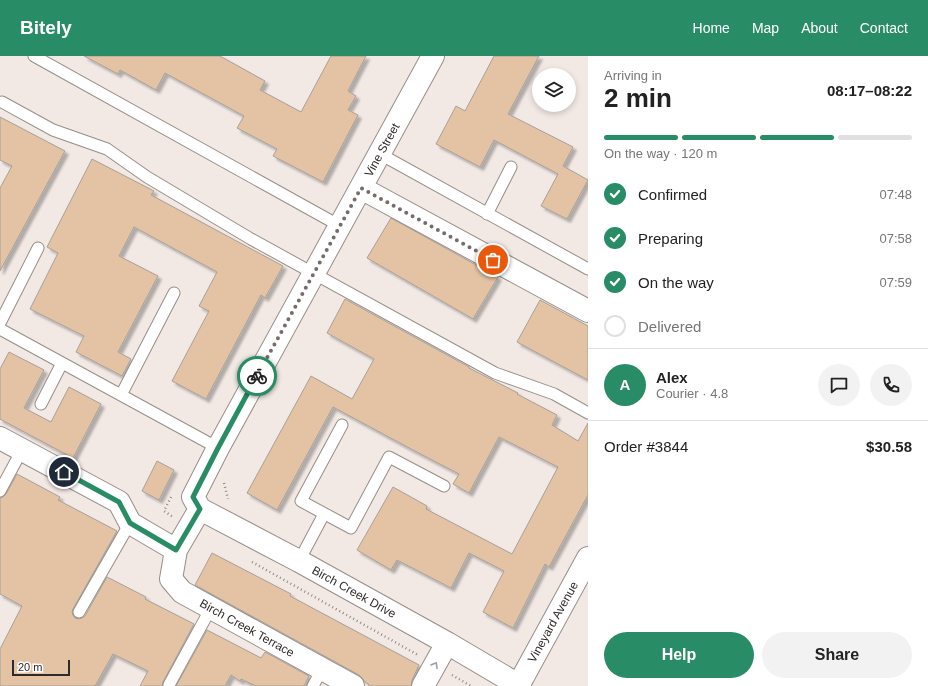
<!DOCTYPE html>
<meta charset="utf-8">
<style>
body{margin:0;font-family:Arial,sans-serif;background:#f2f2f2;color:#222;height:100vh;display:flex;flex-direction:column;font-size:15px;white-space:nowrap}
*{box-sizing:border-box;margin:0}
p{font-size:13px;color:#767676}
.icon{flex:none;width:22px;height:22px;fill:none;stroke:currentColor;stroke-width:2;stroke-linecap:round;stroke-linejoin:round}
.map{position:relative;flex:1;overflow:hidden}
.panel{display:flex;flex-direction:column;background:#fff;width:340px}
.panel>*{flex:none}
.tools{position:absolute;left:532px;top:12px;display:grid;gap:8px}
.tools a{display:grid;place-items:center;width:44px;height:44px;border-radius:50%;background:#fff;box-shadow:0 2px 6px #0003;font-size:20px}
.scale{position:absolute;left:12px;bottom:10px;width:58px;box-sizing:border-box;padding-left:4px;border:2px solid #2e2a29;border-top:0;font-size:11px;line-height:14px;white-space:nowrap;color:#2e2a29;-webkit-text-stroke:3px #fff;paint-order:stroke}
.pin{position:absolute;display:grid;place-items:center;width:34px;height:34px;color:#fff;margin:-17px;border:2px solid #fff;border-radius:50%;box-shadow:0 1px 4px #0007}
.courier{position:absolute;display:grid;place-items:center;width:40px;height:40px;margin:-20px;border:3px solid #288c66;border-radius:50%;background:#fff;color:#222;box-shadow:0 1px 5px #0007}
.summary em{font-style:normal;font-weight:700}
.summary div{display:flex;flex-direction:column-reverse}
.summary{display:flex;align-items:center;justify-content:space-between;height:68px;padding:0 16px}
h1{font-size:26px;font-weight:700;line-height:30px}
.bar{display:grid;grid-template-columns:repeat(4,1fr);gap:6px 4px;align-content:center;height:48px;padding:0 16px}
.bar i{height:5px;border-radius:3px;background:#e0e0e0}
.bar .current{background:#288c66}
.bar p{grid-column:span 4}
.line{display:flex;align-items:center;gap:10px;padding:0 16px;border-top:1px solid #e0e0e0}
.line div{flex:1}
.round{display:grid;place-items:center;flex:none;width:42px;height:42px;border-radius:21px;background:#f2f2f2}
ol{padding:0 16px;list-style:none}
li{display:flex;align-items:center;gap:12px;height:44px}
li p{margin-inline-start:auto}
li .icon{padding:4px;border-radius:50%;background:#288c66;color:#fff;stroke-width:4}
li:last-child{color:#767676}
li i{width:22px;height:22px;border:2px solid #e0e0e0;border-radius:50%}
.button{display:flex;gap:8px;margin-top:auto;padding:8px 16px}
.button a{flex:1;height:46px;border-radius:24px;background:#288c66;color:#fff;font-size:16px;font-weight:700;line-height:46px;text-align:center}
.button a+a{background:#f2f2f2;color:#222}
header{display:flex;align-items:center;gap:24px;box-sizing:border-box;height:56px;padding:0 20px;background:#288c66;color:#fff}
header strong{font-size:19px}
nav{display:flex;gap:22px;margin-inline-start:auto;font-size:14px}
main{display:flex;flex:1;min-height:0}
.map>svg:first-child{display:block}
.building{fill:#e3c3a3;stroke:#a7a09a;filter:url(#shadow)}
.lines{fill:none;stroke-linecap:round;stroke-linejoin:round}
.service-casing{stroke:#968e89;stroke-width:13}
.minor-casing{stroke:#968e89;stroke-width:24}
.tertiary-casing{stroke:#968e89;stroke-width:24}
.path{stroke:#908a87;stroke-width:2.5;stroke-dasharray:1 3;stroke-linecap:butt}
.service{stroke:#fff;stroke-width:11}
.minor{stroke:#fff;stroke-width:22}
.tertiary{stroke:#fff;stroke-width:22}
.oneway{stroke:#a19f9f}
.done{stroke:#736d6b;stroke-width:4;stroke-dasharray:0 7.2}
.route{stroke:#288c66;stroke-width:5}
.labels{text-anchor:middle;stroke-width:3.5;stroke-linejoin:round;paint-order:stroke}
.street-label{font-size:12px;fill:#2e2a29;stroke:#fff}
</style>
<header>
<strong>Bitely</strong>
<nav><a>Home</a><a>Map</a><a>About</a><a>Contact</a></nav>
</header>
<main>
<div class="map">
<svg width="588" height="630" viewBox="0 0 588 630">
<defs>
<filter id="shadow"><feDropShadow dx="3.5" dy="3.5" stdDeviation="1" flood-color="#0004"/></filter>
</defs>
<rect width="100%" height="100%" fill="#f2e9e5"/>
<path class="building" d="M84,0H220L265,25L260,34L301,56L331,0H366L348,35L356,40L348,54L358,59L323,126L273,100L277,93L237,72L244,60L165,17L156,34L120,14L118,18Z
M494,0H539L508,58L573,91L563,110L588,124L567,163L541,150L558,118L494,84L480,111L436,88L456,50L465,55Z
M0,61L65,95L0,215V132L12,110L0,104Z
M92,103L154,135L151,139L283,210L265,242L261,239L206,343L172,325L209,255L199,250L217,216L134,171L119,200L158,220L118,296L131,303L122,320L76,296L84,280L30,253L58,197L47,191Z
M391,162L498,221L473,263L367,202Z
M345,243L469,311V312L518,337L517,338L557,359L552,369L578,385L588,367V439L549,511L545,508L513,572L483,556L504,515L469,497L451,532L397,504L391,514L357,494L393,431L427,450L426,453L512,498L558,411L499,381L469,437L453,428L459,418L411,393L333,351L277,454L247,437L311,320L352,343L374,303L327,277Z
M540,244L588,270V324L517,286Z
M9,296L44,314L24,352L51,366L69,331L101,348L73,402L0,363V313Z
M157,405L174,414L159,444L142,435Z
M17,418L60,441L58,444L117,475L73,553L72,556L73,559L75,562L79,563L82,562L85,560L107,521L146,541L145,543L194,568L163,626L162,630H140L148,615L113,598L95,630H0V593L22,550L0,538V442L3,441L6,438Z
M212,497L291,538L290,540L419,609L412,624L411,630H371L365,626L363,623L359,619L195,529Z
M207,574L261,602L265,596L309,620L304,630H256L241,623L240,625L231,619L225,630H176Z"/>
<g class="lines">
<g class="service-casing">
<path id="service" d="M34,0L340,170
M2,46L53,74L107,93L147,121L251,183L495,317L554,338L588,357
M380,98L588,213
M487,158L511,111
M0,267L38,192
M0,273L218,392
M121,339L174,237
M41,348L62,307
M342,369L301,445L351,472L389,401L444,430
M0,435L22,394
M299,505L324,458
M79,556L130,467
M169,629L211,552
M313,630L322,613"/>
</g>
<g class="minor-casing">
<path id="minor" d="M433,0L218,392L193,441L200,453L299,505L447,587L520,630
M361,132L588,255
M0,382L119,446L130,467L176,494
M200,453L176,494L171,523L182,536L353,630
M423,630L447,587"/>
</g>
<g class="tertiary-casing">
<path id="tertiary" d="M518,630L588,502"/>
</g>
<path class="path" d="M224,427L228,443
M171,441L164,455L173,461
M252,506L418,599
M452,619L471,630"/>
<use href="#service" class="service"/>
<use href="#minor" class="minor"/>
<use href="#tertiary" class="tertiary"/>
</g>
<defs><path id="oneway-chevron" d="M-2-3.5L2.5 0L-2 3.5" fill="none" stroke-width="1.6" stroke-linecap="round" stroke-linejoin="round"/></defs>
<use class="oneway" href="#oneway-chevron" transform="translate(435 609) rotate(-60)"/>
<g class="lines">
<path class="done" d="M257,320L361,132L493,204"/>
<path class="route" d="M64,416L119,446L130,467L176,494L200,453L193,441L218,392L257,320"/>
</g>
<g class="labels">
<g class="street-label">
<text transform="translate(382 94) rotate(-61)" y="4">Vine Street</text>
<text transform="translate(354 536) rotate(29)" y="4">Birch Creek Drive</text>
<text transform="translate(553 566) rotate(-61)" y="4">Vineyard Avenue</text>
<text transform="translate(247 572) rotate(29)" y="4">Birch Creek Terrace</text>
</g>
</g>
</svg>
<div class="tools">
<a><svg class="icon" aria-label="layers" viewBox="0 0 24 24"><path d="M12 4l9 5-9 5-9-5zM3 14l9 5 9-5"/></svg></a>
</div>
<div class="scale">20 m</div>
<div class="pin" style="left:493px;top:204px;background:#ea580c"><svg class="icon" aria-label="bag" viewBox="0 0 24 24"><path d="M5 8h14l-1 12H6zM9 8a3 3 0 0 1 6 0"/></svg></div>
<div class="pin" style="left:64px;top:416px;background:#1f2937"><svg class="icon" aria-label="home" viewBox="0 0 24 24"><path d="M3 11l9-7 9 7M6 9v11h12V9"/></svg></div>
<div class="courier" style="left:257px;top:320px"><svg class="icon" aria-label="bike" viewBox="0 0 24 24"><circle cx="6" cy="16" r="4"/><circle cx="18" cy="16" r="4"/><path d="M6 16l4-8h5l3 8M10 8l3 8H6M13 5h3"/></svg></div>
</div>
<section class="panel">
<div class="summary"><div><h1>2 min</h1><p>Arriving in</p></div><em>08:17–08:22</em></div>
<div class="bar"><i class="current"></i><i class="current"></i><i class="current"></i><i></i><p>On the way · 120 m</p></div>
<ol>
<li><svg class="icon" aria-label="check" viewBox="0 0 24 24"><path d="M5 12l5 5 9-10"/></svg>Confirmed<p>07:48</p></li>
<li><svg class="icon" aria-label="check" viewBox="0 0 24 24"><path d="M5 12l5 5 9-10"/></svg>Preparing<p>07:58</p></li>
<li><svg class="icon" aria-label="check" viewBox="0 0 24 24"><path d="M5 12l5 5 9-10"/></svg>On the way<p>07:59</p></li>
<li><i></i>Delivered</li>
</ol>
<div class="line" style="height:72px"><b class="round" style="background:#288c66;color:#fff">A</b><div><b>Alex</b><p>Courier · 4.8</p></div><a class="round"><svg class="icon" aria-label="chat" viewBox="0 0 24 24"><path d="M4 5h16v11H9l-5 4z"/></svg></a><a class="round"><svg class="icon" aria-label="phone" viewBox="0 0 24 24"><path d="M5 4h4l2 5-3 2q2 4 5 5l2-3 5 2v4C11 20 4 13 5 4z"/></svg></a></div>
<div class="line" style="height:52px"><div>Order #3844</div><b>$30.58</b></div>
<div class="button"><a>Help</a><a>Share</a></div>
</section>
</main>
